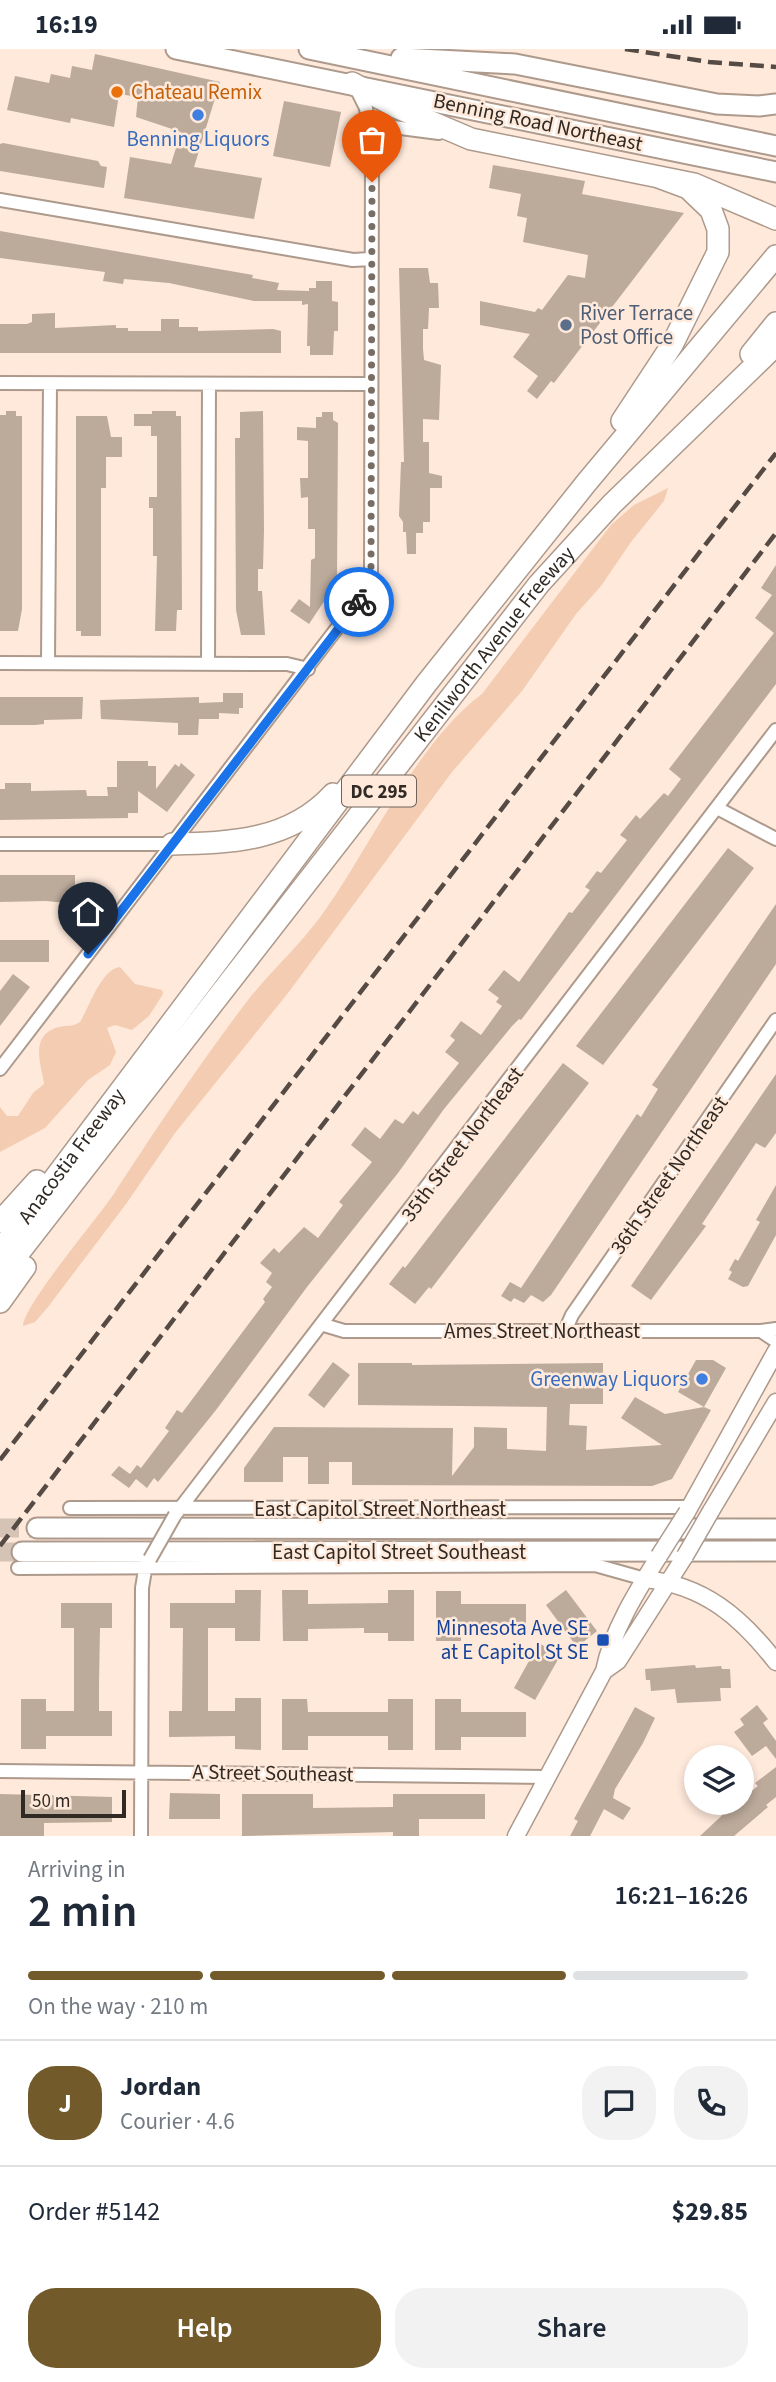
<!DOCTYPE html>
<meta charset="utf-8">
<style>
body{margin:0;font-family:"Source Sans 3",sans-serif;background:#f2f2f3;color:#1f2937;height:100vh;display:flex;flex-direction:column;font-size:26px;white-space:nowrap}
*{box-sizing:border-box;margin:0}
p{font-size:23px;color:#747a83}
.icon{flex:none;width:38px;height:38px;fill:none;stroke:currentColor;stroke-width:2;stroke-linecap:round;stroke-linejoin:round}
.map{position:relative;height:1787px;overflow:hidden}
.details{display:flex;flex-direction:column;background:#fff;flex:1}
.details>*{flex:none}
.fabs{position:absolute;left:684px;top:1696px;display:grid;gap:14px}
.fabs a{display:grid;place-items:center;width:70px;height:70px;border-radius:50%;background:#fff;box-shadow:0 4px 10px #0003;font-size:35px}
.scale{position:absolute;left:21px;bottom:18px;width:105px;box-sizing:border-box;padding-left:7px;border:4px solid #312a24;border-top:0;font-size:19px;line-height:24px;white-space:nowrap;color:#312a24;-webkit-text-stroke:5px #fee9db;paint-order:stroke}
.pin{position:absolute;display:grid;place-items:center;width:60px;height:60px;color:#fff;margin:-72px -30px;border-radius:50% 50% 50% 0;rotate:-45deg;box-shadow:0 0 7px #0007}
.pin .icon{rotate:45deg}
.courier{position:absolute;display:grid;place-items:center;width:70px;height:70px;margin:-35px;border:5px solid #1a73e8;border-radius:50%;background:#fff;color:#222;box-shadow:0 2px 9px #0007}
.headline em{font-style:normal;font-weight:600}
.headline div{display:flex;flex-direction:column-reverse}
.headline{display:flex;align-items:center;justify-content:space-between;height:119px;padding:0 28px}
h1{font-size:46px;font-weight:600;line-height:52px}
.bar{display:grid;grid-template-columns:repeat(4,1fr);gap:10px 7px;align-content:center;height:84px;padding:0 28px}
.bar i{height:9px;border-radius:5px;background:#e0e1e3}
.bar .current{background:#735a2b}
.bar p{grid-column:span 4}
.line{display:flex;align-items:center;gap:18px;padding:0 28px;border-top:2px solid #e0e1e3}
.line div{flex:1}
.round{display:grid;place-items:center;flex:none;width:74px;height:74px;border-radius:28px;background:#f2f2f3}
.primary-button{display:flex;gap:14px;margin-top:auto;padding:14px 28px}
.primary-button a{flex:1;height:80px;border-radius:28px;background:#735a2b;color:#fff;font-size:28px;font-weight:600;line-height:80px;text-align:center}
.primary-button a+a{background:#f2f2f3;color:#1f2937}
.status{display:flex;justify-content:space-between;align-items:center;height:49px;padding:0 35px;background:#fff;direction:ltr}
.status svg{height:19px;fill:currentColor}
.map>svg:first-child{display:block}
.green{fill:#f3ccb1}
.building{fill:#bcaa9b}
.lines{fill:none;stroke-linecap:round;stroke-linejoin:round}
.primary-tunnel{stroke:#d5c3b6;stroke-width:19;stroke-dasharray:19 10;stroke-linecap:butt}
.minor-casing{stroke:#ad9a8c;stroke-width:16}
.secondary-casing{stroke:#ad9a8c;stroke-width:19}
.primary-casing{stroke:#ad9a8c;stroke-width:23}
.motorway-casing{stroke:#ad9a8c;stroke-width:24}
.minor{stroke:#fff;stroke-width:12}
.secondary{stroke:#fff;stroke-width:16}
.primary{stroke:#fff;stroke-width:19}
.motorway{stroke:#fff;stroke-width:21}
.rail{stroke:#554b44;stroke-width:4.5;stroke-dasharray:14 7;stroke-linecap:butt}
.minor-bridge-casing{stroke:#ad9a8c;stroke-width:16;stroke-linecap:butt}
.secondary-bridge-casing{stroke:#ad9a8c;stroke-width:19;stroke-linecap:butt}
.minor-bridge{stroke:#fff;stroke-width:12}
.secondary-bridge{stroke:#fff;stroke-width:16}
.done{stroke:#796d64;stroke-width:7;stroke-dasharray:0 12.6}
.route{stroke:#1a73e8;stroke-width:9}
.food-dot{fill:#e8710a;stroke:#fee9db;stroke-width:2.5}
.shop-dot{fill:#3f7fe0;stroke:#fee9db;stroke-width:2.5}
.service-dot{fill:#5c6f8a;stroke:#fee9db;stroke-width:2.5}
.transit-dot{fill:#1a4fb4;stroke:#fee9db;stroke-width:2.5}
.labels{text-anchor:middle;stroke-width:5;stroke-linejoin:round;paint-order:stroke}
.shield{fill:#fee9db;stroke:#6e635b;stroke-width:2}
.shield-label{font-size:19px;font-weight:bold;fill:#312a24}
.food-label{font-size:21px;fill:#c56008;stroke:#fee9db;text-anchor:start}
.street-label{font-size:21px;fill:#312a24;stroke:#fee9db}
.shop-label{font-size:21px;fill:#366cbe;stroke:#fee9db}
.service-label{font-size:21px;fill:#4e5e75;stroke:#fee9db;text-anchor:start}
.transit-label{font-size:21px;fill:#164399;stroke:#fee9db;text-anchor:end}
</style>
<div class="status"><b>16:19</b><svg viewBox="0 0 49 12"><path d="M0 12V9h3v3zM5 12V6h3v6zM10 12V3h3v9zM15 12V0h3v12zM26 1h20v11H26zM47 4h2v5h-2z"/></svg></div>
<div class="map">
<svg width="776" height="1787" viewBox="0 0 776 1787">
<rect width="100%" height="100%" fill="#fee9db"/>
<path class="green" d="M668,439L664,452L631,493L601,537L576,565L522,642L452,723L288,944L175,1084L126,1155L48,1258L35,1273L23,1277C24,1255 99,1168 115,1143C157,1078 201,1013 248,951C271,922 299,897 321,867C369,801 417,693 482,645L611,476L634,456Z
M120,918L135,935L162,941L163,945L149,967L132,981L115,976L107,979L116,1003L110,1016L88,1031L45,1079L0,1103V1058L7,1067H18L33,1044L44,1035C42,1017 28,986 59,978C67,976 73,978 80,973C89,959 101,920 120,918Z"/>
<path class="building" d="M95,5L220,33L194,118L262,129L254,170L124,149L130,108L171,115L181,83L136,68L138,48L119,45L114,78L71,69L70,74L7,61L15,27L49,34L51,25L70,29L72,17L92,21Z
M284,52L341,63L330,118L273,107Z
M3,94L98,112L101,117L107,118L104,139L0,122V95Z
M493,116L585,132L582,145L684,164L554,334L551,332L537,350L527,342L538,327L513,308L530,285L480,276V252L535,263L538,259L542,261L568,226L585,229L588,206L523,193L527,169L517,167L521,145L489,139Z
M0,182L253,226L252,229L279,234L277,241L309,242V239H316V232H332V252L338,253V282H334L333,306H310V297H307L308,255L302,256V252H254L169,234L124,230L123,235L103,232L105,223L0,209Z
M399,219H428L430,234H438L439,259H429L428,280H423V300L424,311L441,316L439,371L423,370V393H429V424L442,427V439H430V473H423V484H416V505H407L406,483H403V473L399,467L401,413H404Z
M55,264V279L116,276V279H128V282H161V270H179V278H198V282L273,280L281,282V304H0V275H27L32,273V265Z
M6,362H16V367H22V560L18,582H0V366H6Z
M152,362H176V367H181L182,561H177L176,582H155L157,507H153V459H149V448H157V387H151V377H134V365H152Z
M263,362L264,481L263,520H258V542H262L265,586H241L236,561L235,389H240V363Z
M322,363H333V371L338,374L337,530H333V539L309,575L290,562L299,550L310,558L311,511L315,509V480H308V448L301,449L300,429H308V392L297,391V378L316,379V368H322Z
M76,367H107L111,388H122V408H106V439H101V587H81V582H76Z
M776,516V635L521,971L519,970L512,977L444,1060L398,1124L307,1238L216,1361L158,1433L154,1429L147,1439L136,1430L129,1439L111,1426L119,1417L130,1425L137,1416L141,1419L169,1382L165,1379L177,1361L182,1364L265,1253L263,1250L272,1238L266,1233L272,1224L260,1214L274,1199L279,1204L304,1178L318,1189L343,1156L339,1153L372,1113L351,1096L365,1078L380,1090L395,1070L403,1075L413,1062L418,1066L459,1014L445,1003L455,991L450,987L461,972L481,986L502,957L496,953L499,949L488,941L504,921L519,933L569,863L572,864L590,841L585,838L597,822L601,824L627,791L620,786L636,766L640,770L664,744L668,747L681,730L669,720L774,584L755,569L772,546L761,539Z
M223,644H243V659H239V665L219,664V670H199L198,686H178V674L101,670L100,651L199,648V654L223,653Z
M0,648H83L82,670L44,671V675L35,676H0Z
M117,712H148V717H156V740L175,715L179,718L181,714L195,726L167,763L138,742V764H128V769L0,771V740H5V734H31V742L86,741L87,747H108L107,738H117Z
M728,799L754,819L603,1016L576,997Z
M0,826H75V847H80V860H66V854L46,852L0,853Z
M776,855V915L551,1246L543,1253L531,1246L524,1254L514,1249L511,1253L501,1247L510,1233L521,1239L637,1065L641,1068L658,1040L652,1036Z
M0,891H49V913H0Z
M13,925L30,938L0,977V942Z
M563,1014L589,1034L431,1240L429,1238L415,1255L389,1235L403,1217L405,1219Z
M776,1025V1084L765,1099L756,1094L702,1175L706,1177L651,1251L631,1237Z
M776,1136V1186L748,1237L743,1238L728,1230L732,1223L729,1221L735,1210L738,1212L760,1173L756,1171Z
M696,1311H713L726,1319L704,1358L678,1343Z
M333,1313L350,1326L324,1359L308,1346Z
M358,1314H412V1316L603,1314V1355H570L569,1376L587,1377L586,1401L662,1396L621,1369L635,1348L665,1365L704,1358L711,1361L672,1430L652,1437L352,1436V1413H329V1435H308V1408H283V1433H244V1419L274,1378L453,1379L452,1427L474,1398V1378L507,1379V1400L546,1402L547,1358L358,1356Z
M235,1541H261L260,1592H235V1579H208V1662H235V1649H261V1701L235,1700V1687L169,1688V1662H182L183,1579H170V1554H235Z
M282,1541H308V1555L388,1554V1541H414V1592H388V1584H364V1579L308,1580V1592H283Z
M566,1541L597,1582L577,1598L546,1556Z
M436,1542H461V1555H526V1579H461V1592H436Z
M61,1554H112V1579H100L99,1635V1662H112V1687H46V1700H21V1650H46V1662H74V1579H61Z
M539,1594L560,1607L535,1651L514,1639Z
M695,1616L696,1619L721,1617L722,1620H730L731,1639H720L721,1652L677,1654L675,1640L651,1642L650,1631H646L645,1620Z
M282,1650H307L308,1663H388V1650H413V1701H388V1687H308V1701H282Z
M435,1650H461V1663H526V1688H461V1701H435Z
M757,1656L768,1670L763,1674L776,1692V1710L766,1697L752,1707L734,1683L744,1676L740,1670Z
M635,1658L655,1669L643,1694L615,1740L613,1749L631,1759L623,1771L604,1760L590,1787H570L578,1772L574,1770Z
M776,1718V1748L766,1756L768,1758L734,1787H700L732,1757L742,1754V1750L758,1737L755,1734Z
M170,1744L220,1745V1770H169Z
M0,1745L112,1748V1773L44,1774V1787H0Z
M242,1745H313V1759L393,1758V1745H485V1770H419V1787H393V1783L242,1787Z"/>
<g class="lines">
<path class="primary-tunnel" d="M0,1479H37
M0,1503H22"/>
<g class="minor-casing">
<path id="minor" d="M372,97L378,85L393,78L439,84
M0,151L353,211L370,210
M0,334L371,335
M0,614L287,615L308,620
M48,614L50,335
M208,614L209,335
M717,759L776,790
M0,795H172
M0,1020L367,540L371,524L372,101L366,59L356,39
M324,1276L344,1282H761L776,1280
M565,1282L572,1266L776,971
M761,1282L776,1292
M70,1459L690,1458
M175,1466L776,681
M18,1519L595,1516L645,1530
M0,1722L545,1728
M141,1787L142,1539L146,1515"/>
</g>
<g class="secondary-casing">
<path id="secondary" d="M711,1462L776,1353
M687,1463L776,1302
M645,1530C704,1536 741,1568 776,1613
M604,1622L618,1612L685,1507
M516,1787L604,1622C612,1582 637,1542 659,1507"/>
</g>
<g class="primary-casing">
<path id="primary" d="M176,0L776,123
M309,0L776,97
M401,9L515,15L717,55L759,57L776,55
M37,1479L776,1480
M22,1503L776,1502"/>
</g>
<g class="motorway-casing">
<g id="motorway">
<path d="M352,34L396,58L471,90L694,135L776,170"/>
<path d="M751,305L776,274"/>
<path d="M622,372L672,296L718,203V180L711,161L688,139L661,129"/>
<path d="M172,795C231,794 290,792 333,745"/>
<path d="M0,1173L37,1132"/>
<path id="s1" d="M0,1202L426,635L587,433L776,207"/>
<path id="s2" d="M0,1228L539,535L612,455L776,296"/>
<path d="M0,1253L25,1218"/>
</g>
</g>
<use href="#minor" class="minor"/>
<use href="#secondary" class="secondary"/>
<use href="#primary" class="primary"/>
<use href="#motorway" class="motorway"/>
<path class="rail" d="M625,0L709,13L776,18
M0,1411L776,404
M0,1497L776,484"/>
<g class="minor-bridge-casing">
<path id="minor-bridge" d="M150,1510L175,1466"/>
</g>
<g class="secondary-bridge-casing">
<path id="secondary-bridge" d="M659,1507L687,1463
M685,1507L711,1462"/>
</g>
<use href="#minor-bridge" class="minor-bridge"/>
<use href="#secondary-bridge" class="secondary-bridge"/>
</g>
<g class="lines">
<path class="done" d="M359,553L371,524L372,133"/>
<path class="route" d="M88,905L359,553"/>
</g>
<circle class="food-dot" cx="117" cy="43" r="7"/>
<g class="shop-dot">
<circle cx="198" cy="66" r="7"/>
<circle cx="702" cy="1330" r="7"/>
</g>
<circle class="service-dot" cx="566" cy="276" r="7"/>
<rect class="transit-dot" x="596" y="1584" width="14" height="14" rx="3.5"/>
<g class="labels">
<rect class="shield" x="342" y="726.5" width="74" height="31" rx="5"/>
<g class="shield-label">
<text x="379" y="749">DC 295</text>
</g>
<g class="food-label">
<text x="131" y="50">Chateau Remix</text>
</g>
<g class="street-label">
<text transform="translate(538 73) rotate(12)" y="7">Benning Road Northeast</text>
<text dy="7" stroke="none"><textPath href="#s2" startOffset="803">Kenilworth Avenue Freeway</textPath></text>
<text transform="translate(462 1095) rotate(-53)" y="7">35th Street Northeast</text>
<text dy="7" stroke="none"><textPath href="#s1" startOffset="119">Anacostia Freeway</textPath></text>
<text transform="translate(669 1126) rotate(-55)" y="7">36th Street Northeast</text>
<text x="542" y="1289">Ames Street Northeast</text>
<text x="380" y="1467">East Capitol Street Northeast</text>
<text x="399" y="1510">East Capitol Street Southeast</text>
<text transform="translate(273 1724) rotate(1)" y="7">A Street Southeast</text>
</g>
<g class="shop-label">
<text x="198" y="97">Benning Liquors</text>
<text x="688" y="1337" text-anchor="end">Greenway Liquors</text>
</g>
<g class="service-label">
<text x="580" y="271">River Terrace<tspan x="580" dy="24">Post Office</tspan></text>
</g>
<g class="transit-label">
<text x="589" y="1586">Minnesota Ave SE<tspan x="589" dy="24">at E Capitol St SE</tspan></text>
</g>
</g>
</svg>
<div class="fabs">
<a><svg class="icon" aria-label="layers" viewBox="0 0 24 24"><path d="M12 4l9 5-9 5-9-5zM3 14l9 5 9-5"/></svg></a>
</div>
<div class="scale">50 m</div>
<div class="pin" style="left:372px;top:133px;background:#ea580c"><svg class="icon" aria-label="bag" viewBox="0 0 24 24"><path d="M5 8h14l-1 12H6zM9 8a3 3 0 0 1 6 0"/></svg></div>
<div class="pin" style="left:88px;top:905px;background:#1f2937"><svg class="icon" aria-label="home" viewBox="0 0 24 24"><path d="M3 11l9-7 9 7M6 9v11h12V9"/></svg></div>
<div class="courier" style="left:359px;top:553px"><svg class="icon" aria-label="bike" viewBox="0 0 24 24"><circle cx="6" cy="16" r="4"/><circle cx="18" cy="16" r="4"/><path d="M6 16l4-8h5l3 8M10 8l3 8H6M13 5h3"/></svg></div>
</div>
<section class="details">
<div class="headline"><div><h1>2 min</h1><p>Arriving in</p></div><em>16:21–16:26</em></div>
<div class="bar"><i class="current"></i><i class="current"></i><i class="current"></i><i></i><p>On the way · 210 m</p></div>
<div class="line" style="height:126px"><b class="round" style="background:#735a2b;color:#fff">J</b><div><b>Jordan</b><p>Courier · 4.6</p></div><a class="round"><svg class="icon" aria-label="chat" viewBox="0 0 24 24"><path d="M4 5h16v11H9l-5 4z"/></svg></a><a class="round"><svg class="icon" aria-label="phone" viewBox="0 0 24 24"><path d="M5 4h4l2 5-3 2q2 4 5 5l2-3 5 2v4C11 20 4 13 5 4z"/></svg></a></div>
<div class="line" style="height:91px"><div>Order #5142</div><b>$29.85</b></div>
<div class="primary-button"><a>Help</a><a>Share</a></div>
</section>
